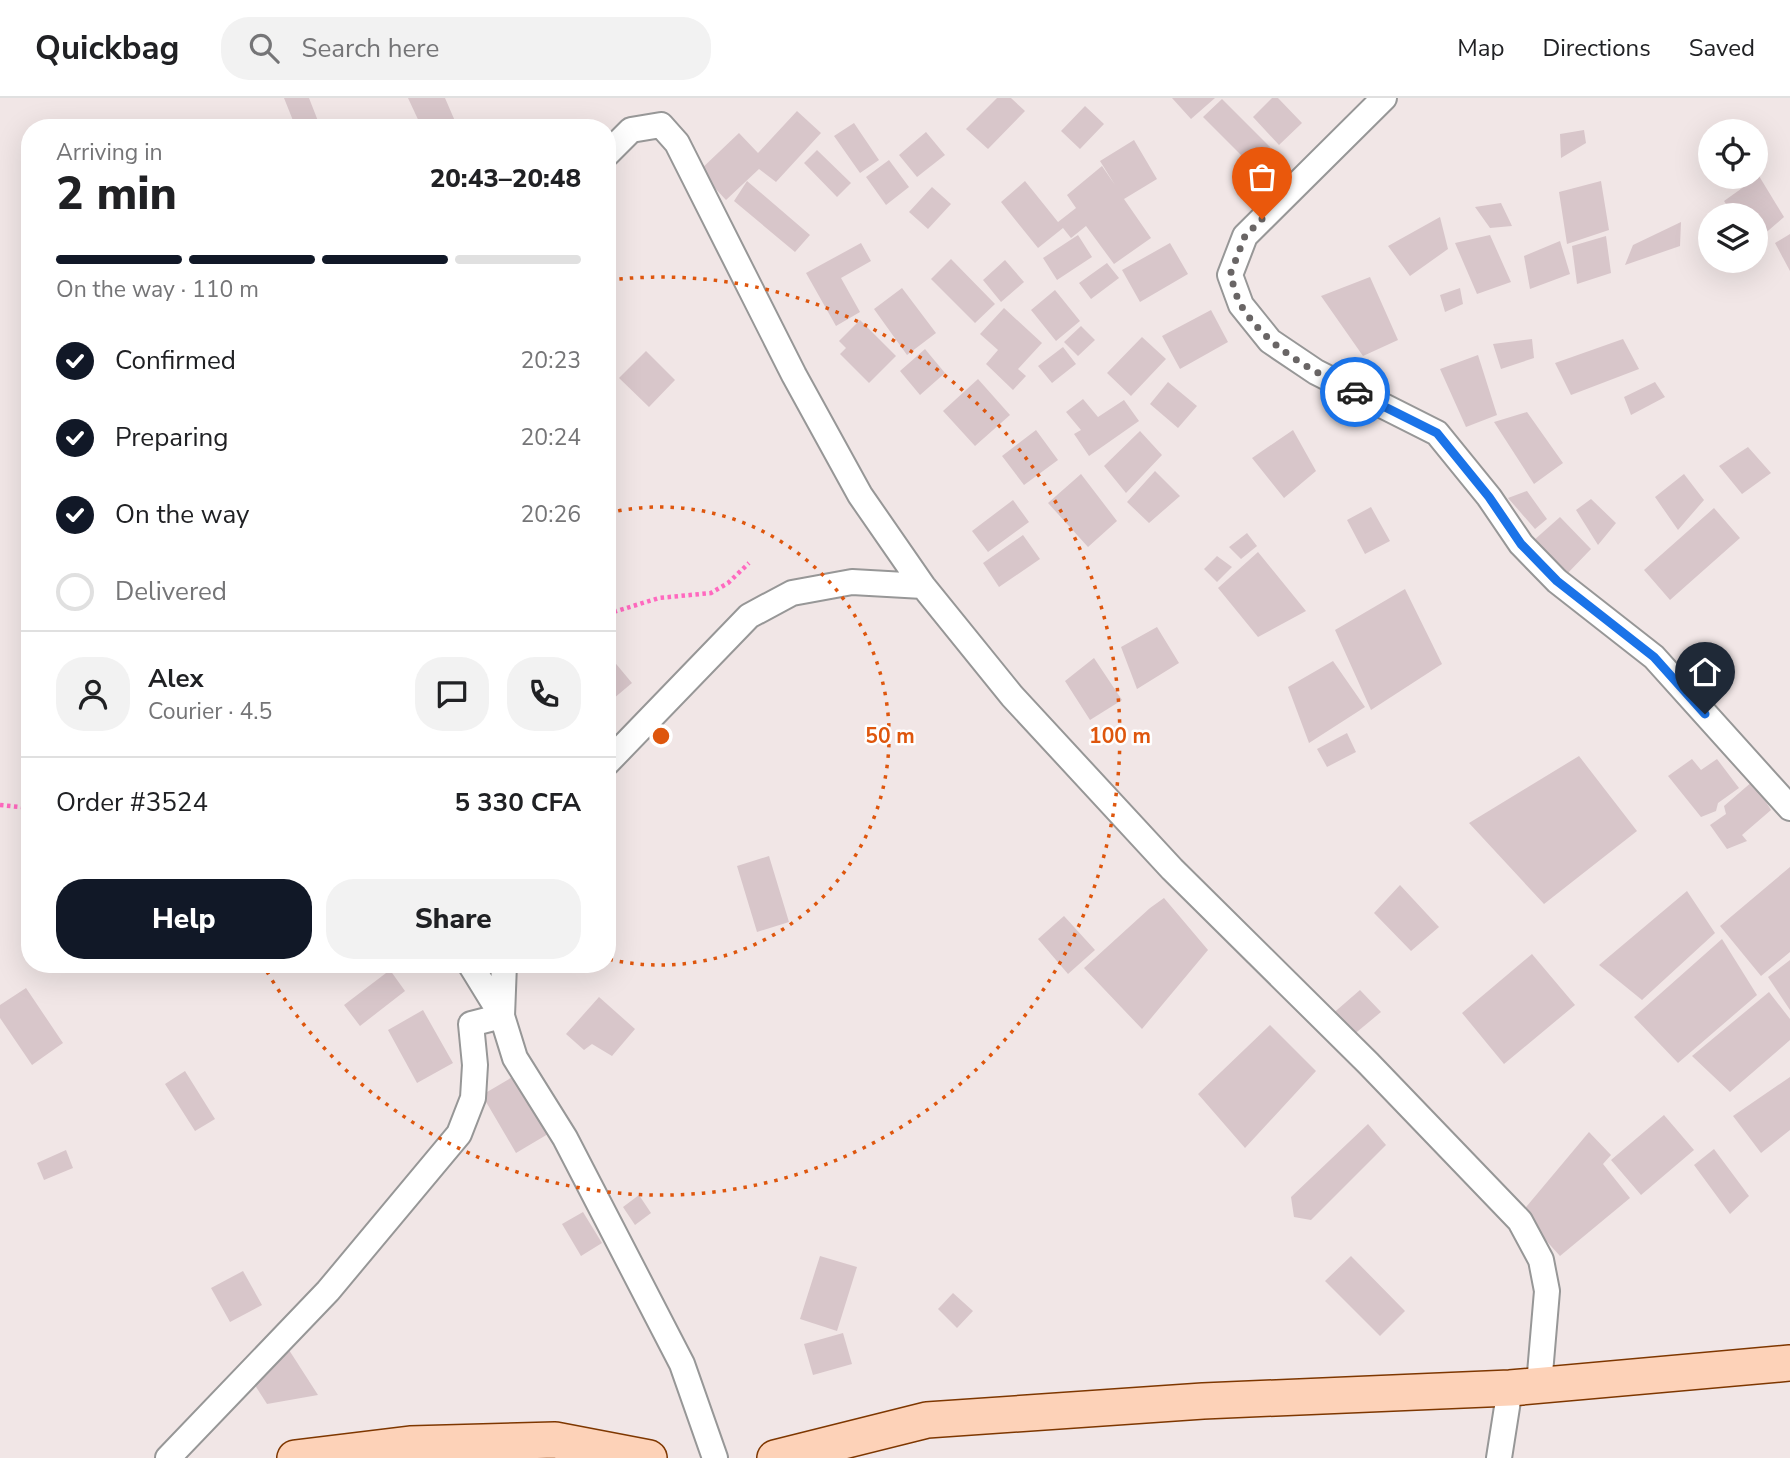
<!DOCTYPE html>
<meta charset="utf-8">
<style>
body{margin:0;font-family:"Nunito Sans",sans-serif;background:#f2f2f2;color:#202124;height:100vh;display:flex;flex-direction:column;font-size:26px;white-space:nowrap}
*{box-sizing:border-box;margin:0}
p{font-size:23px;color:#757577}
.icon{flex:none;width:38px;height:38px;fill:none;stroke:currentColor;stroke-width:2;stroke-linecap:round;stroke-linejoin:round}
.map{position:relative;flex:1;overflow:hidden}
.sheet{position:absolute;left:21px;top:21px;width:595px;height:854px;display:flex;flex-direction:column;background:#fff;border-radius:28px;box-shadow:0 7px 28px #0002}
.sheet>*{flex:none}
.tools{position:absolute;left:1698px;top:21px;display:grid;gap:14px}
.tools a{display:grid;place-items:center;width:70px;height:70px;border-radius:50%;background:#fff;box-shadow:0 7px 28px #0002;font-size:35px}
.pin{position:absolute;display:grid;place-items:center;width:60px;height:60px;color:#fff;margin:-72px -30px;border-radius:50% 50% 50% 0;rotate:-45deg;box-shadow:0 0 7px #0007}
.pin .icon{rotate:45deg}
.courier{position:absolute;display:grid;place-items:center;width:70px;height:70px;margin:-35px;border:5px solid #1a73e8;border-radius:50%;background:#fff;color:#222;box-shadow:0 2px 9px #0007}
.overview em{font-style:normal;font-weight:800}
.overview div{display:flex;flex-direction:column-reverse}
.overview{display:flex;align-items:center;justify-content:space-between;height:119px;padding:0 35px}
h1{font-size:46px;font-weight:800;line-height:52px}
.bar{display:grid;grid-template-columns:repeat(4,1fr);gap:10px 7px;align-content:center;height:84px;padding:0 35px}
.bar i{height:9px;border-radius:5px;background:#e0e0e0}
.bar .current{background:#111827}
.bar p{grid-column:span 4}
.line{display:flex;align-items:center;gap:18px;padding:0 35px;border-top:2px solid #e0e0e0}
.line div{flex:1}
.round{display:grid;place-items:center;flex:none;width:74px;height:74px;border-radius:28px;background:#f2f2f2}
ol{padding:0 35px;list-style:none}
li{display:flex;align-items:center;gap:21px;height:77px}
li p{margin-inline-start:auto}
li .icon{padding:7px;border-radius:50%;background:#111827;color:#fff;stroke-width:4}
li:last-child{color:#757577}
li i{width:38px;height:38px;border:4px solid #e0e0e0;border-radius:50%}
.cta{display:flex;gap:14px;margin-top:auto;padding:14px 35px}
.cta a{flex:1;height:80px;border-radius:28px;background:#111827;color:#fff;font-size:28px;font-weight:800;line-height:80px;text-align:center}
.cta a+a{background:#f2f2f2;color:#202124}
header{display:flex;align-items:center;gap:42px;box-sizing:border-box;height:98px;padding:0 35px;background:#fff;border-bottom:2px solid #e0e0e0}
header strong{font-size:33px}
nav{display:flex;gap:38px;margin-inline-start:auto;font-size:24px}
.search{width:490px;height:63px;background:#f2f2f2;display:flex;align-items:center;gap:18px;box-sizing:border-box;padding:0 24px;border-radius:28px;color:#757577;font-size:26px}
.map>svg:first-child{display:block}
.building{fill:#d8c6ca}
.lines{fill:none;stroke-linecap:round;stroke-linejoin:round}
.street-casing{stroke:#979797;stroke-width:28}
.secondary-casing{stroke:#7e3700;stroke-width:38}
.path{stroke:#ff69bf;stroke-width:4.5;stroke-dasharray:3.5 3.5;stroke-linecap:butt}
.street{stroke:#fff;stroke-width:24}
.secondary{stroke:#fdd2b8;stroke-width:35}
.done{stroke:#696565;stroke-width:7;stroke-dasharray:0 12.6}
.route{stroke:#1a73e8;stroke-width:9}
.ring{fill:none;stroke:#de560d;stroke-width:3.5;stroke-dasharray:3.5 7}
.centre{fill:#de560d;stroke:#fff;stroke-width:3.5}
.ring-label{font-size:21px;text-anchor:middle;font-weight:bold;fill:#de560d;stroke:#fff;stroke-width:5;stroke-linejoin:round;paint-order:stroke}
</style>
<header>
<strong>Quickbag</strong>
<div class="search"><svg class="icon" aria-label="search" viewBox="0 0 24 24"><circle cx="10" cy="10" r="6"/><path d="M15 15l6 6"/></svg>Search here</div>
<nav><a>Map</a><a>Directions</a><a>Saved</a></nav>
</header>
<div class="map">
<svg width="1790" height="1360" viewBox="0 0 1790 1360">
<rect width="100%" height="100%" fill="#f1e6e6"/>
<path class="building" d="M284,0H309L318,23L302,30H296Z
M408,0H445L458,30H422Z
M997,0H1011L1025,13L988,51L966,31Z
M1172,0H1215L1191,21Z
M1272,0H1278L1302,25L1279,47L1253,19Z
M1222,1L1271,50L1253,69L1203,19Z
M1085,8L1104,26L1080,51L1061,33Z
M797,13L821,35L776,84L759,71L726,102L699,73L739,35L758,55Z
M854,25L879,62L860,75L834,38Z
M1584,32L1586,45L1561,60L1560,36Z
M926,34L945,57L917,79L899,57Z
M1134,42L1157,81L1124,101L1151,140L1114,166L1086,128L1071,140L1063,130L1038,150L1001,104L1025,83L1058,124L1076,110L1067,97L1102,68L1115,87L1100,63Z
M817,52L851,85L837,99L804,65Z
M889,62L909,89L886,107L866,79Z
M1759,78L1784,119L1755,144V117H1734L1724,103Z
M747,83L810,137L795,154L734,103Z
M1601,83L1609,132L1567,146L1559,94Z
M932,89L951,106L928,131L909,114Z
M1501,105L1512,128L1490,130L1475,109Z
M1440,119L1448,151L1410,178L1388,148Z
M1681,124L1680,148L1625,167L1633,147Z
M1790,136V173L1775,145Z
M1078,137L1092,159L1057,182L1043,160Z
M1490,137L1511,184L1477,196L1455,145Z
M1606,138L1611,175L1577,186L1572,148Z
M1560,143L1570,176L1530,191L1524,158Z
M861,145L871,163L841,180L860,214L836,228L806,175Z
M1170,145L1188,176L1140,204L1122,172Z
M951,161L995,206L975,225L931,181Z
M1005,162L1024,184L1001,204L983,182Z
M1107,165L1119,180L1091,201L1079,185Z
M1370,179L1398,242L1363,258L1321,198Z
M902,190L936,235L907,257L874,211Z
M1460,190L1463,206L1445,214L1440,197Z
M1055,192L1080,223L1056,243L1031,212Z
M1004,210L1042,245L1018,271L1026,278L1013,292L986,266L998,252L980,236Z
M1211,212L1228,244L1180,271L1162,238Z
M860,222L896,258L869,285L840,256L846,250L839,243Z
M1081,228L1095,242L1078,258L1064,244Z
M1142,239L1166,261L1131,298L1107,275Z
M1532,241L1534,260L1501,271L1493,246Z
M1623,241L1639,271L1571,297L1555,265Z
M1063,249L1076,266L1052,285L1038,268Z
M925,251L945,275L920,297L900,273Z
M646,253L675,282L649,309L619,280Z
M1478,257L1497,317L1466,329L1440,271Z
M978,281L1010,317L975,348L943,313Z
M1168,284L1197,308L1178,330L1150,306Z
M1655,284L1665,299L1631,317L1624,299Z
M1083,301L1098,319L1124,302L1139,323L1089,358L1074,336L1081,332L1066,314Z
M1527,314L1563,365L1534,386L1494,324Z
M1036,332L1058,362L1024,387L1002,358Z
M1293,332L1316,373L1284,400L1252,360Z
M1140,333L1162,357L1126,395L1104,368Z
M1748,349L1771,375L1742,396L1719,368Z
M1155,373L1180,398L1149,425L1127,404Z
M1081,376L1117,423L1088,449L1048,405Z
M1684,376L1704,402L1678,432L1655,399Z
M1527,393L1547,421L1535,431L1508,400Z
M1591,401L1616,425L1598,447L1576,412Z
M1013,402L1029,424L988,454L972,433Z
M1371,409L1390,443L1365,456L1347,422Z
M1714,410L1740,440L1670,502L1644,472Z
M1560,419L1591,451L1565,478L1533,443Z
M1247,435L1257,448L1241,461L1229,449Z
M1023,437L1040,461L999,489L983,465Z
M1258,454L1306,513L1258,539L1218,490Z
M1217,458L1232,469L1217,484L1204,471Z
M1405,491L1442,566L1371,612L1335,532Z
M1157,529L1179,565L1137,591L1121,549Z
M607,555L632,585L607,606Z
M1094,560L1122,602L1090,622L1065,583Z
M1333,563L1365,609L1309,645L1288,589Z
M1347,635L1356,654L1327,669L1317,651Z
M1579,658L1637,733L1544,806L1469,725Z
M1692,661L1701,672L1717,661L1739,690L1718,705L1716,713L1701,719L1668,678Z
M1753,683L1771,712L1742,737L1747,743L1727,751L1710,727L1726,716L1724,708Z
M769,758L789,824L757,834L737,768Z
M1790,769V854L1761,878L1720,828Z
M1400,787L1439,829L1411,853L1374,815Z
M1687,793L1715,835L1642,902L1599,867Z
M1164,800L1208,852L1142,931L1084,870L1150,810Z
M1064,818L1095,852L1068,876L1038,841Z
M1722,841L1757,897L1678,965L1634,919Z
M1532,856L1575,907L1504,966L1462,915Z
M1790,862V912L1768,879Z
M390,872L405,893L360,928L344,907Z
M26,890L63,945L32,967L0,920V907Z
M1360,892L1381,914L1346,943L1330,918Z
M1769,894L1790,921V942L1730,994L1692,958Z
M599,899L635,931L612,958L592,946L584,952L566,936Z
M423,912L453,965L417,985L388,932Z
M1270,927L1316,973L1245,1050L1198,996Z
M185,973L215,1021L195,1033L165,986Z
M514,978L548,1036L516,1055L482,997Z
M1790,979V1032L1761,1055L1733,1018Z
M1664,1017L1694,1052L1641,1097L1611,1062Z
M1368,1026L1386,1047L1311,1122L1294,1119L1291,1099Z
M1589,1034L1611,1057L1603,1066L1630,1100L1560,1158L1521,1115Z
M1714,1051L1749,1098L1730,1116L1694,1067Z
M66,1052L73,1070L44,1082L37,1065Z
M639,1097L651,1115L635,1127L623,1109Z
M583,1114L602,1145L581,1158L562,1126Z
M820,1158L857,1169L837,1233L800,1221Z
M1351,1158L1405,1213L1380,1238L1325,1183Z
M243,1173L262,1207L230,1224L211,1190Z
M953,1195L973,1213L957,1230L938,1211Z
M843,1235L852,1266L813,1277L804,1246Z
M289,1252L318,1297L267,1306L249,1278Z"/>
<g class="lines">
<g class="street-casing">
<path id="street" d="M1384,0L1245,138L1230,177L1241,207L1270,243L1316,274L1437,335L1489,399L1521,446L1557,483L1654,559L1790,710
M607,56L631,32L661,27L677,45L794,277L860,397L923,488L1012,598L1172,771L1368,965L1520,1123L1541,1162L1547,1193L1539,1287
M607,665L749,518L792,495L852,484L923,488
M470,866L502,918L515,960L565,1040L682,1266L715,1360
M168,1360L328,1193L459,1036L473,1000L475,967L471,926L502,918L504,866
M1499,1360L1510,1290"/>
</g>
<g class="secondary-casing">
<path id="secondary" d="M295,1360L410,1346L555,1342L649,1360
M775,1360L927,1322L1203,1303L1510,1290L1790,1265"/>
</g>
<path class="path" d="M607,516L659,500L711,495L728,485L749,465
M0,707L30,710"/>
<use href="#street" class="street"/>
<use href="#secondary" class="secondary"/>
</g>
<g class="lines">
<path class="done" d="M1262,121L1245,138L1230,177C1234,187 1236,200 1242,209C1268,250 1312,273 1355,294"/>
<path class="route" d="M1355,294L1437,335L1489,399L1521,446L1557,483L1654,559L1705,616"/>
</g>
<g class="ring">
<path d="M608 415A229 229 0 1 1 608 861"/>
<path d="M609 182A459 459 0 1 1 263 867"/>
</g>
<circle cx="661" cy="638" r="10" class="centre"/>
<g class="ring-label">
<text x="890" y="645">50 m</text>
<text x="1120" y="645">100 m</text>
</g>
</svg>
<div class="tools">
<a><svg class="icon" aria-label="locate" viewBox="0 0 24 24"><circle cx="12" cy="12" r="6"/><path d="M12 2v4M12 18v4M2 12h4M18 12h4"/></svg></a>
<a><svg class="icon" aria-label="layers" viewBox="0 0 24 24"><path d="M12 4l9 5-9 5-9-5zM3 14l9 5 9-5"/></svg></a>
</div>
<div class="pin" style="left:1262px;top:121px;background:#ea580c"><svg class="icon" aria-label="bag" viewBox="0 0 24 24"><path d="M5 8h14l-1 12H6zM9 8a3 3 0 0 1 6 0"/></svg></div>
<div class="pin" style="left:1705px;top:616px;background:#1f2937"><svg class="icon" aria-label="home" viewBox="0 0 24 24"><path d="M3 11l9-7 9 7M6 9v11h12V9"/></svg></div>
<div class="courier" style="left:1355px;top:294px"><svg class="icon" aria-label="car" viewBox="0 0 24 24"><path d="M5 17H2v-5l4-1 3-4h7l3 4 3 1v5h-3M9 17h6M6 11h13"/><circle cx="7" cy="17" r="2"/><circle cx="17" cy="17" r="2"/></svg></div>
<section class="sheet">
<div class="overview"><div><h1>2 min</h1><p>Arriving in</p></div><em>20:43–20:48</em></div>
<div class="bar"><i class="current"></i><i class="current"></i><i class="current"></i><i></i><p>On the way · 110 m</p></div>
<ol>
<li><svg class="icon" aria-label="check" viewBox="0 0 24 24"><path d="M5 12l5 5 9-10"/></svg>Confirmed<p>20:23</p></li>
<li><svg class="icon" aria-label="check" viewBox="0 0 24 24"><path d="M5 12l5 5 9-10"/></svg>Preparing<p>20:24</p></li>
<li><svg class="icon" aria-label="check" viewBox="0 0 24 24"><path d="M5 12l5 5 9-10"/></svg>On the way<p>20:26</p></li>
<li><i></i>Delivered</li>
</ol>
<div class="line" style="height:126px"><a class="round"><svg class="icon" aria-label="person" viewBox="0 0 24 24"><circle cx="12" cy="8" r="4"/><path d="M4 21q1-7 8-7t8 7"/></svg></a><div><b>Alex</b><p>Courier · 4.5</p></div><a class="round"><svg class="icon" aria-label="chat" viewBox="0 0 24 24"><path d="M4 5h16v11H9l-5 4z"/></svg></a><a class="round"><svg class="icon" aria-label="phone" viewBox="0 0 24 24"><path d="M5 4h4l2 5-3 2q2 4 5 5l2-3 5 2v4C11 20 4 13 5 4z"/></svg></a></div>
<div class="line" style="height:91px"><div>Order #3524</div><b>5 330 CFA</b></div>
<div class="cta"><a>Help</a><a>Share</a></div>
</section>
</div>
